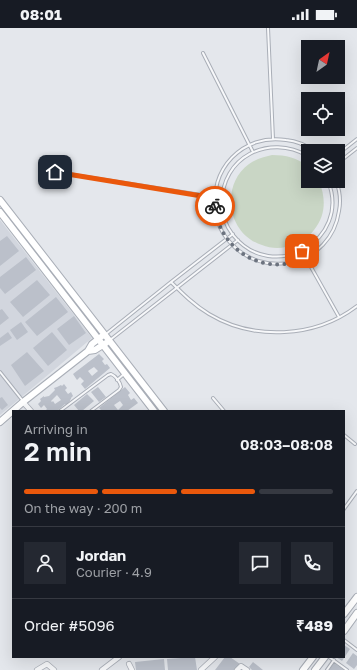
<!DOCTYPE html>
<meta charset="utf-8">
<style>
body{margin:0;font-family:"Golos Text",sans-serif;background:#242831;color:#f1f3f6;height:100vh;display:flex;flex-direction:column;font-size:15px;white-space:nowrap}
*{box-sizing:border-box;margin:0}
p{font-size:13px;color:#9ea1a6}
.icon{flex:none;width:22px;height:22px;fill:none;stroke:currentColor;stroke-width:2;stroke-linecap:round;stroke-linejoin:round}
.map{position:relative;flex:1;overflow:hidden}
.panel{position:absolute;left:12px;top:382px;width:333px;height:248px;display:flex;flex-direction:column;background:#171b24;border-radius:0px;box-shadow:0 4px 16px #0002}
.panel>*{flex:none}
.needle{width:26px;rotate:33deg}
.tools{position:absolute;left:301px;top:12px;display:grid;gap:8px}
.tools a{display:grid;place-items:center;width:44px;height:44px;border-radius:0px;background:#171b24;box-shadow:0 4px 16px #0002;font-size:20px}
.pin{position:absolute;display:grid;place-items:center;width:34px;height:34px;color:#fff;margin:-17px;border-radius:8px;box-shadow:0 2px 6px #0006}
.courier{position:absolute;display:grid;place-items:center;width:40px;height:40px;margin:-20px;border:3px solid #ea580c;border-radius:50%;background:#fff;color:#222;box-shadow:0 1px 5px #0007}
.overview em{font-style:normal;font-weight:600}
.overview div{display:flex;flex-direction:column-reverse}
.overview{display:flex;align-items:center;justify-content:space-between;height:68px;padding:0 12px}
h1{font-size:26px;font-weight:600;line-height:30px}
.bar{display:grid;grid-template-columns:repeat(4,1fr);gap:6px 4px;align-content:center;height:48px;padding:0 12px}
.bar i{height:5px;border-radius:3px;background:#363941}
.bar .on{background:#ea580c}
.bar p{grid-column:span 4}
.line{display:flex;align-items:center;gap:10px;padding:0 12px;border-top:1px solid #363941}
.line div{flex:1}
.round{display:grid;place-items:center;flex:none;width:42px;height:42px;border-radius:0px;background:#242831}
.status{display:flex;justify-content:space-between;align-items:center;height:28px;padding:0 20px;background:#171b24;direction:ltr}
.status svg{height:11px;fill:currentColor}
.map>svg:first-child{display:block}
.built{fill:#d2d6de}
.green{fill:#c9d6c5}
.building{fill:#bbc0ca;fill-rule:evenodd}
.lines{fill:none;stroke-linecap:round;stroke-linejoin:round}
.lane-casing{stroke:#a9aeb7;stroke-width:4}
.street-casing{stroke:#a9aeb7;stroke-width:6}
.secondary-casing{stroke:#a9aeb7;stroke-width:8}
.lane{stroke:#f7f8fa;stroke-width:2}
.street{stroke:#f7f8fa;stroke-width:4.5}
.secondary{stroke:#fff;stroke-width:6}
.done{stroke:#6c737f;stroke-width:4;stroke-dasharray:0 7.2}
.route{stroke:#ea580c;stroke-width:5}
</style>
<div class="status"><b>08:01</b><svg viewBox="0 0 49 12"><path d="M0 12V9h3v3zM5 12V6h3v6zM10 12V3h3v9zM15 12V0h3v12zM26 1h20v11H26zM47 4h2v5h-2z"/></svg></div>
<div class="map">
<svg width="357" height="642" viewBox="0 0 357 642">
<rect width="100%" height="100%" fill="#e4e7ec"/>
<path class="built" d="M0,192L92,310L0,387Z"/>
<path class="green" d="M272,127C286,127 297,130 308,138V153H319C326,170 326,187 314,202C307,211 297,217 286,219C278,221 269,220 262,217C227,206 220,157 249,136C256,131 263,129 272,127Z"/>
<path class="building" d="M7,208L19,223L0,238V213Z
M26,229L36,242L5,266L0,260V249Z
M37,252L50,267L23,289L10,274Z
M56,269L68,284L37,308L25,294Z
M2,281L9,290L0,297V282Z
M74,288L86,305L69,317L57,301Z
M21,294L28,304L17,312L10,302Z
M8,304L12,310L0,318V310Z
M52,304L67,322L48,338L33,320Z
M27,324L44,343L25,358L11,337Z
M99,326L104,331L102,333L105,337L107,336L110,340L85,361L81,356L84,353L80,349L77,352L73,346ZM94,339L98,343L92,348L88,343Z
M64,356L67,360L65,362L68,366L71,364L73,368L71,370V371L70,372V373L66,377L65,376L57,383H45L47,381L44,377L41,380L38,376L41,373L40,371L44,368V369L49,368L55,362L54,360L57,359L61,357L62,358ZM57,367L61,372L55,376L53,373L52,374L51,373Z
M98,359L106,369L99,374L91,364Z
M125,359L130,365L128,367L131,372L134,370L138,375L127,383H102L99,380ZM120,373L123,377L118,382L114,377Z
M87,366L94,373L82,383H79L74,377Z
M2,369L8,377L2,382L0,380V370Z
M344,617L350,621L342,633L336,629H344Z
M353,625L357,628V637L354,641L346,635Z
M195,629L197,642H168L167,631Z
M225,629H230L240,636L235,642H215Z
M164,631L165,642H136L135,634Z
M253,634L263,642H252L249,639Z
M334,635L344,642H329Z"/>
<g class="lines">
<g class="lane-casing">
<path id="lane" d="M268,0L273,111
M203,25L253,124
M314,123C306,117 296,113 286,112C243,105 208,142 216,184C217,194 221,204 228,212C262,254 331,238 339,183C341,173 340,163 336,153
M338,126L357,111
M308,128C269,105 221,129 222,176C222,187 226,198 233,207C273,257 352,212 328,153
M338,135L357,120
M55,144L214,169
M302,223L339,289
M171,254C183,266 194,277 209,286C254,313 315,310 357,278
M106,306L171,254L233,206
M110,312L238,212
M0,344L23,373
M117,352L124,346
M213,370L224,383
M60,383L108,347L111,346C116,348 120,354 121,359L119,362L91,383
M344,407L355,416
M344,481L357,463
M344,612L357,622
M329,629L347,642
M327,642L334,632"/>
</g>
<g class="street-casing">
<path id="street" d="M23,374L31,383
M129,636L132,642
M37,642L47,636L54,642
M102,642L119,629
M201,642L215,629
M237,642L241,638L247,642"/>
</g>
<g class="secondary-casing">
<path id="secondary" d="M0,172L164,383
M0,184L154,383
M88,323L95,322L106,315
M0,394L23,374L88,323L92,316L101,309
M344,586L357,569
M344,603L357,585
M303,642L313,629
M315,642L325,629"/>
</g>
<use href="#lane" class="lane"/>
<use href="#street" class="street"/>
<use href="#secondary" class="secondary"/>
</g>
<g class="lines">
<path class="done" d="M215,178C218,213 248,240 285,236C292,235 299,232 305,230L302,223"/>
<path class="route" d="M55,144L214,170L215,178"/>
</g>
</svg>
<div class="tools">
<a><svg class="needle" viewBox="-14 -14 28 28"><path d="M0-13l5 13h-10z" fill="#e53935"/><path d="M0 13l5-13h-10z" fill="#9ea1a6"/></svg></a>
<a><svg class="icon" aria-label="locate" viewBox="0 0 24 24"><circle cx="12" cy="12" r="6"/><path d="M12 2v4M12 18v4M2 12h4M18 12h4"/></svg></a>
<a><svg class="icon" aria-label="layers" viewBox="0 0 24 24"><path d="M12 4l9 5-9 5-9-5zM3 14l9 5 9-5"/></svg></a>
</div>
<div class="pin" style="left:302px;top:223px;background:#ea580c"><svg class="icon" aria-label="bag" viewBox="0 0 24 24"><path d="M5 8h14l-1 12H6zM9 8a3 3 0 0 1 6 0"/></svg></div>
<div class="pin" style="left:55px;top:144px;background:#1f2937"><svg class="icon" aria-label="home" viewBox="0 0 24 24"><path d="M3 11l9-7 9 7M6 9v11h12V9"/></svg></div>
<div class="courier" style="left:215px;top:178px"><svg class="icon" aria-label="bike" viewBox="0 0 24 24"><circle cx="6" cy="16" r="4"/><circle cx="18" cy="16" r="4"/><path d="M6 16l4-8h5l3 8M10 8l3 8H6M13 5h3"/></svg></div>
<section class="panel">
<div class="overview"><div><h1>2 min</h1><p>Arriving in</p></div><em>08:03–08:08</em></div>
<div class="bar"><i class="on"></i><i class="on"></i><i class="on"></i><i></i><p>On the way · 200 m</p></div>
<div class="line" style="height:72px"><a class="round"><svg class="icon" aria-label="person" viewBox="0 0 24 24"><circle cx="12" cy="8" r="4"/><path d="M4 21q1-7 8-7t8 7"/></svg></a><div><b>Jordan</b><p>Courier · 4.9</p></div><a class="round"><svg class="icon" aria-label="chat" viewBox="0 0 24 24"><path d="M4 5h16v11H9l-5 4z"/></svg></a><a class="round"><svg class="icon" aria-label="phone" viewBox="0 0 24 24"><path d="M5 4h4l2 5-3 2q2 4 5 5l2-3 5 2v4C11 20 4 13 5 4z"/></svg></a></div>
<div class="line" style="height:52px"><div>Order #5096</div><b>₹489</b></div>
</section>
</div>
